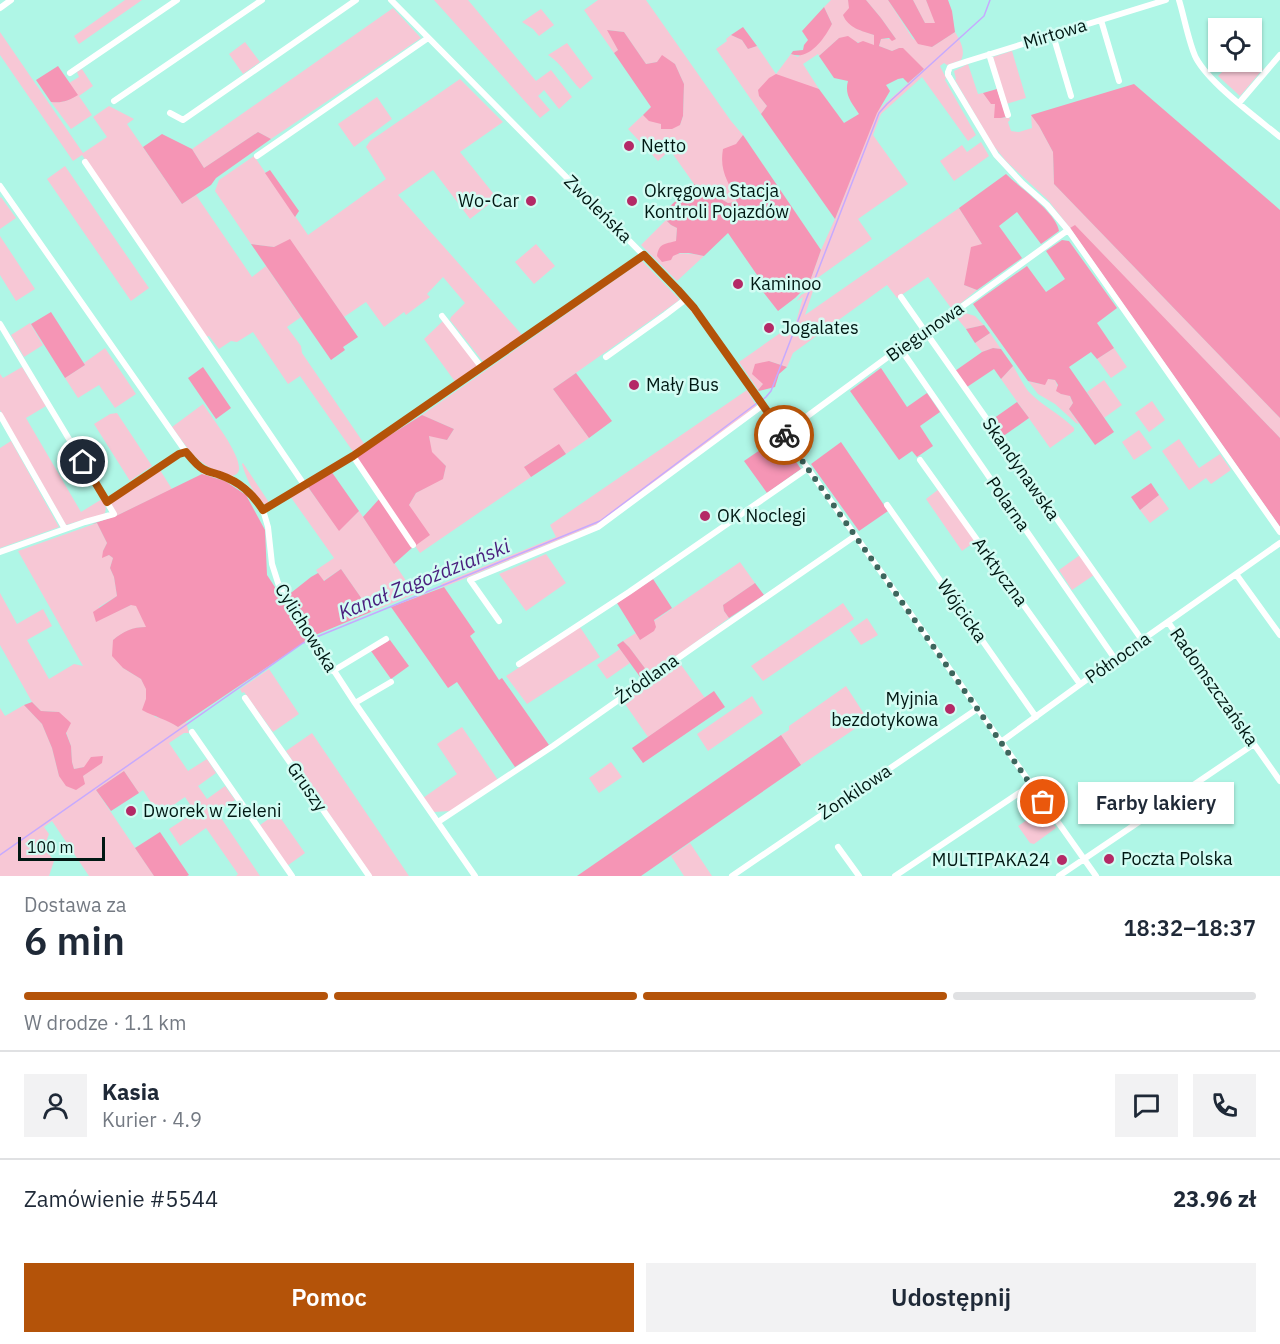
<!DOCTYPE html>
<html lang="pl">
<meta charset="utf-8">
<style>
body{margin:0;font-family:"IBM Plex Sans",sans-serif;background:#f2f2f3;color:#1f2937;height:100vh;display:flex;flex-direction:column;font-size:22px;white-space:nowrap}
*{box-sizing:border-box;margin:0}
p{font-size:20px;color:#747a83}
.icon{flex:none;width:33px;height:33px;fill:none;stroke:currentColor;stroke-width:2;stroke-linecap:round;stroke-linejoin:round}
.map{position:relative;height:876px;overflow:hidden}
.sheet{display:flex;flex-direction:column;background:#fff;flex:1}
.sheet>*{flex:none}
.controls{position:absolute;left:1208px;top:18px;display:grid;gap:12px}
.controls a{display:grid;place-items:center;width:54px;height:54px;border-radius:0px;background:#fff;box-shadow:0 2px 4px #0004;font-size:30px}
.scale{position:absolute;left:18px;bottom:15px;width:87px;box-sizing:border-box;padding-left:6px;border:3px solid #001813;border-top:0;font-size:16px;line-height:21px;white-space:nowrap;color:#001813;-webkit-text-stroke:4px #d3fcf3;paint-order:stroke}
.pin{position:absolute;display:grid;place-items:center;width:51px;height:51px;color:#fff;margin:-26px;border:3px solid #fff;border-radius:50%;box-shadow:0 2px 6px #0007}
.courier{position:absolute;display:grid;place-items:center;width:60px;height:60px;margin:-30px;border:4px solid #b45309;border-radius:50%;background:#fff;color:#222;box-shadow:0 2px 8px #0007}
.bubble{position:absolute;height:42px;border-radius:0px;background:#fff;box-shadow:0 2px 4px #0004;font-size:20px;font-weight:600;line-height:42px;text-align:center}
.headline em{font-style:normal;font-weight:600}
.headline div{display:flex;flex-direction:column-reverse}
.headline{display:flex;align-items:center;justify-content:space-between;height:102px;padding:0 24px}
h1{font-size:39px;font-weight:600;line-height:45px}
.bar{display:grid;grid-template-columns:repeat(4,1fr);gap:9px 6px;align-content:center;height:72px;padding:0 24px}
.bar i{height:8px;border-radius:4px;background:#e0e1e3}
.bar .selected{background:#b45309}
.bar p{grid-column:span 4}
.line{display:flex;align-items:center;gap:15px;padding:0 24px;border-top:2px solid #e0e1e3}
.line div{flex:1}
.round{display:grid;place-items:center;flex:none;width:63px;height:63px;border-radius:0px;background:#f2f2f3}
.cta{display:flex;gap:12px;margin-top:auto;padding:12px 24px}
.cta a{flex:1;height:69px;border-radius:0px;background:#b45309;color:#fff;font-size:24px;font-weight:600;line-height:69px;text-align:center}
.cta a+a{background:#f2f2f3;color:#1f2937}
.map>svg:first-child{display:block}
.green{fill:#f7c7d5}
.forest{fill:#f595b5}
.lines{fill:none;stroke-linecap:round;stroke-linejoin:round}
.stream{stroke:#c6aafe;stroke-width:1.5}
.minor{stroke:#fff;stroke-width:6}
.done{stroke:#3d665d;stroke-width:6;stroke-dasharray:0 10.8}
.route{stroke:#b45309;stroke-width:8}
.poi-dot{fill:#b42966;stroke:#d3fcf3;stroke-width:2}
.labels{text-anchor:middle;stroke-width:5;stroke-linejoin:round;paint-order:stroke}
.street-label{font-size:18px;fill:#001813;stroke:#d3fcf3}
.poi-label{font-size:18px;fill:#001813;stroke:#d3fcf3;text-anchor:start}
.water-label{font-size:20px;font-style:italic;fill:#491d7d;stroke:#d3fcf3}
</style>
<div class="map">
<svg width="1280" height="876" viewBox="0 0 1280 876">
<rect width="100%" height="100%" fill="#aff6e6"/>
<path class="green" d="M125,0H142L79,44L74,36Z
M434,0H468L536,81L551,70L572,97L559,109L544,90L538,96L550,110L540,118Z
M598,0H646L731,121L743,135L735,146L726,177L738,202L728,203L694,184L670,150L658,161L628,129L643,115C654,125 666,124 680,125L683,116L684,84L675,64L662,56L657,62L646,64L624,32L608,30L618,50L614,53L584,10Z
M831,0H848L857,29L874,35V46L839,38L819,56L818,54L803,64L819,89L809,95L759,96L767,106L761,114L716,49L727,41L726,39L731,35L742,40L748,49L757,46L776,74L791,54L798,57L832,24L824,7Z
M866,0H888L913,39L932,47L955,32C960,40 966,51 961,60L947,65L944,63L940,66L946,78L945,80L976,135L968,141L922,77L881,114L873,135L908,184L858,219L872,239L809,284L821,250L835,219L877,111L924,69L899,48L892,51L879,46L881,39H896L881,18Z
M913,0H926L936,23H925Z
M393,8L421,38L271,139L258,132L204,168L192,149Z
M541,9L554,25L539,36L533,29L522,22Z
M0,32L83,153L107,137L93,117L109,106L134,119L127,124L182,204L196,195L252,277L266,266L301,317L287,327L301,346L302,353L365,445L354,453L300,376L288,384L253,332L237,342L231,341L219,349L209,336L206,337L82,155L73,161L0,55Z
M245,42L260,62L243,74L229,54Z
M567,43L593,78L580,89C569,78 562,64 548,55Z
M1012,51L1026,98L1006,104L993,57Z
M1251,58L1263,69L1240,96L1218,76L1232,62H1251Z
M968,64L978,94L983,93L991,103L995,104L1001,118L1009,117L1010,120L1008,122L1011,131L1019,132L1032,128L1031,115L1039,126L1053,152L1054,184L1280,418V438L1075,226L1070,228L1048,200L1006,161L993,145L955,80L956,79L954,71Z
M82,69L93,86L79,96L92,115L71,129L51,102C63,103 68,101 77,95L69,83L79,77L77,72Z
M460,79L503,122L460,152L497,198L470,219L433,170L398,195L523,336L484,363L450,320L451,317L465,303L443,277L427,294L430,297L406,315L404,312L384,327L366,302L344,317L290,240L274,247L251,244L215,191L219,180L254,156L308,235L386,179L366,147L370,141Z
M377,97L392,119L354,147L338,124Z
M981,142L989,156L954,181L940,161L962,145L967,152Z
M65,166L149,288L131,301L47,179Z
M1,197L16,218L0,229V198Z
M959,208L982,244L964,285L977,290L940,320L926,329L925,325L927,326L951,308L928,277L897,298L887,285L793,353L787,367L769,361L763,384L758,390L739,362L796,322L803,297L797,301L801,295L814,288L805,315Z
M666,220L671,225L677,228L676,241L673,255C683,252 693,254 704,256L677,281L641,245Z
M0,236L35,289L16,301L0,275Z
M536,244L555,266L534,284L515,262Z
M642,261L679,299L678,301L553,389L589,438L566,454L559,445L525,466L531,477L420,553L415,546L409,505L416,493L443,478L446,466L431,452L429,435L447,440L454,429L422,415Z
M962,312L975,316L984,325L966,329L956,317Z
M443,321L478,367L456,383L424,339Z
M30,323L43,345L24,357L11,335Z
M990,333L1001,349L993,348L982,352L975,343Z
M105,348L136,394L115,408L99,385L78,398L65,378L85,365L84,363Z
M1114,348L1127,367L1111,378L1097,359Z
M1013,366C1018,374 1022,383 1028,391C1041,405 1060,414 1074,428V431L1050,448L1001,379Z
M22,367L46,406L26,418L81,512L102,499L106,508L105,513L101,516L85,519L66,525L0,410V374L3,378Z
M1048,379L1055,380L1061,394L1069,395L1073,403L1069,409L1079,424L1076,423L1055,404L1038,394L1028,381L1039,384Z
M1104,380L1122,405L1104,418L1087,392Z
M747,390L757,407L598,524L444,587L441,584L556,537L550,525Z
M1152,401L1165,420L1149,432L1135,413Z
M203,404C212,418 241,454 239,470C238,474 235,475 232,476C227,476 223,474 219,472C195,462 187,447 172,427Z
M117,413L152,466L130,481L94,424L110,414Z
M1139,430L1152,448L1134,460L1122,442Z
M1179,439L1199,468L1220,454L1231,470L1211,484L1206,478L1189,490L1162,451Z
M11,441L59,527L0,548V448Z
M243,463L270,504C268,504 267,504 265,504C256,502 244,472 242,464Z
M160,470L172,489L116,516L111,504L118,498Z
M307,486L339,530L359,511L415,594L371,612L341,569L323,581L316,570L334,558L290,496Z
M939,489L976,541L962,551L926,499Z
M1159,495L1169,509L1150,523L1140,510Z
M97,523L107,543L103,551V557L109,555L113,558L110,568L114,577L117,596L99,607L96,621L131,605H136L147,627C132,627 125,631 113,640L123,668L141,679L146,688V699L155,717L167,719L178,727L186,722L189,733H184L169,743L188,771L207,759L216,773L198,786L207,799L225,786L235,800L217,812L260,876H236L238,874L206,828L180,846L169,829L195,812L185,797L159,815L143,790L139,793L124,771L96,790L154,876H89L52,821L44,827L49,834L46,842L44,839L41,842L54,861L49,876H0V708L5,716L24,705L42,724L52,748L59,776H83L88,772L84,767L74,769L72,762L71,746L59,712L41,711L32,702L0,645V593L17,624L43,609L52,626L27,640L49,679L74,664L83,666L18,551Z
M546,554L566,583L526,611L499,574Z
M1080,555L1094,575L1072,590L1059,570Z
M740,562L755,583L723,605L724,611L729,618L650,675L629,647L623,641L636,633L640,640L654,621Z
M843,603L854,619L763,681L751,666Z
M867,618L878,635L861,645L850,630Z
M580,627L600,657L527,704L506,676Z
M620,649L630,663L607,679L597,665Z
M679,662L705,698L648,737L623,701Z
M269,669L299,714L273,732L244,692L242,693L240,689Z
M846,686L868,720L801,765L781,735L789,730V726Z
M752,696L763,713L708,751L697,734Z
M462,727L498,780L451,811L433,812L423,798L457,774L437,744Z
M312,733L409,876H372L286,751Z
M611,762L622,777L599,793L589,778Z
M1043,809L1056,828L1034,844L1030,843L1018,826Z
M277,813L305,853L287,866L260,825Z
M690,843L712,876H684L671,856Z"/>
<path class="forest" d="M848,0H866L881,18L896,39L892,41L889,38L881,39L879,46L892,51L899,48H903L924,69L908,83L903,78L898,79L886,85L890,91L877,113L835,219L761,114L767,106L759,96L758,90L769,78L776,74L819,89L844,123L859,114C852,103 844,95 848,81L834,78L819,56L839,38L848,36L858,43L863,41L874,45V35C862,31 848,28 843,15L849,8Z
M888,0H913L925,23H935L926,0H948L952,11L955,32L932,47L918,44Z
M824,7L832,24C824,39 809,61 791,54L793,51L803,50L804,45L808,40L802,31Z
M743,27L757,46L748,49L742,40L731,35Z
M607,30L624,32L646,64L657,62L662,55L675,64L684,84L683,116L680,125L672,129H661V124L649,121L643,115L651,107L614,53L618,50Z
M58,66L78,95C68,101 63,103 51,102L36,80Z
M1134,84L1280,210V418L1054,184L1053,152L1039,126L1031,115Z
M997,89L1006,117L1001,118H994L995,104H991L983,93Z
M258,132L271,139L216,178L211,185L182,204L143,147L162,134L192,149L204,168Z
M743,135L821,250L809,284L795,298L778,311L760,288L764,285L728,233L704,256L689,253H680L673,256L671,260L662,262L657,256C659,243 665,244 676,241L677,228L671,225L666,220L672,214L668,208L694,184L728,203L737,202C729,182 719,172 723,149L736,144Z
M270,170L299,211L295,217L265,173Z
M1006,174C1019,187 1057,213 1059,231L1041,244L1017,212L999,226L1022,258L977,290L964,285L971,247L982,244L959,208Z
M1075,225L1280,438V527L1070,228Z
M290,239L358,337L343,347L345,350L331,360L251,244L274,247Z
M1062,240L1069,241L1117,308L1097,323L1114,348L1097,359L1091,352L1069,367L1114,432L1095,445L1069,409L1073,403L1070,396L1061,394L1056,391L1058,385L1055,380L1048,379L1045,385L1028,381L973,304L1027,266L1046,292L1065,279L1046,251Z
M51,312L85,365L65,378L31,324Z
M984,325L990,333L975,343L966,329Z
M993,348L1001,349L1013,366L1001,379L994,369L967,387L955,371L982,352Z
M769,361L787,367L779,374L775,387L759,391L758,390L763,384L752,374L755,364Z
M203,367L231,408L216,419L188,378Z
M881,368L907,407L927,393L940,412L920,426L933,446L917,457L912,451L899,460L850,391Z
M576,373L612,421L589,438L553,389Z
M1017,402L1029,418L1002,437L990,421Z
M422,415L454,429L447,440L429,436L432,452L446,466L443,479L416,493L409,505L430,535L415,546L355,457Z
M779,437L801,469L767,493L744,461Z
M841,442L888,511L859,531L811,464Z
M559,444L566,454L531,477L524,467Z
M331,471L359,511L339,531L308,487Z
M202,474L225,481L246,495L265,530L267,575L309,639L178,727C166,719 155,717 142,710L146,699V689L141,679L123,668L112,656L113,640C124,631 132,627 146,627L136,606L131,605L96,622L93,612L117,596L114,577L110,568L113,558L109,555L102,558L103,551L107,543L97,523L92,524L116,516Z
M1151,483L1159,495L1140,510L1131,497Z
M380,498L413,547L394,564L363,517Z
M341,569L371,612L313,636L287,596L311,577L318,573L324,581Z
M653,579L672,608L654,620L656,627L654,631L640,640L617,603Z
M755,583L764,595L729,618L724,611L723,605Z
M444,587L475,632L470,636L499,680L502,678L549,745L515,767L457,682L448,688L391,607Z
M390,640L409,666L391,679L371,651Z
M623,641L629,647L650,675L643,681L617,645Z
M714,691L725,707L643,763L632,748Z
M32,702L41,711L59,712L71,723L66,733L71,746L72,762L74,769L84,767L91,757L103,756L102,763L83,776L85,784L76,790L66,786L59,776L52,748L42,724L24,705Z
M781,735L801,765L641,876H577Z
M124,771L139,793L111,811L96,790Z
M160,832L189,875L187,876H154L135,848Z"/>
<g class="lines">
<path class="stream" d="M814,281L879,113L887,104L984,16L990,0
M761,401L766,397L771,391L809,292
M314,638L600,521L757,403
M0,855L303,643L310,640"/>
<path class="minor" d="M391,0L678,290L701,319L729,357L1096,876
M1166,0L968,61L950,67L948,72V75L996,155L1022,183L1047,205L1068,230L1280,532
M1179,0C1184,16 1189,44 1196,58C1210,84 1257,118 1280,137
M0,8L11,0
M1101,20L1119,81
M1053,35L1071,96
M989,54L1008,115
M70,73L177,0
M114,101L262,0
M1239,103L1280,55
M170,113L183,120L356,0
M257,156L428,38
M85,162L305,486
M0,186L186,452L196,464L204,471L232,479L246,488L250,492L263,510L268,527L272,564L279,586L355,703L475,876
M901,297L1142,640
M442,316L482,368
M0,324L114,514L85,522L0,552
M900,348L1115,659
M606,357L665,315L686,299
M0,415L65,529
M783,434L900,348L960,308L1068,230
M353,456L413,545
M920,460L1080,684
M107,502L179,454L186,452
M887,505L1036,717
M263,510L353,456L644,255
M1236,574L1280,635
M499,621L470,580L598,527L763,405
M1168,622L1280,781
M519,664L629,592L808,468
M333,671L386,639
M245,698L369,876
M355,703L391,682
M192,732L292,876
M1001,742L1115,659L1280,543
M438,822L553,746L701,642L855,536
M838,847L859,876
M732,876L977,709
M895,876L1031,785
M1059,876L1254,744"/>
</g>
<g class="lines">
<path class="done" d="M784,435L1043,802"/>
<path class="route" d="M83,462L107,502L179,454L186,452C191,458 196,465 203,469C208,472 215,473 220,475C240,482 252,493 263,510L353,456L644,255L678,290L694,308L784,435"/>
</g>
<g class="poi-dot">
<circle cx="629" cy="146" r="6"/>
<circle cx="531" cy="201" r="6"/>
<circle cx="632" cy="201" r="6"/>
<circle cx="738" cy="284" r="6"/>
<circle cx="769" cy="328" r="6"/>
<circle cx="634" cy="385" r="6"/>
<circle cx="705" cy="516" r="6"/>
<circle cx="950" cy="709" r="6"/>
<circle cx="131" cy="811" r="6"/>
<circle cx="1109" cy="859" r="6"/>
<circle cx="1062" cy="860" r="6"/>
</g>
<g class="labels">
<g class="street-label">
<text transform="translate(1055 34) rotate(-17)" y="6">Mirtowa</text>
<text transform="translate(598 209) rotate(45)" y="6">Zwoleńska</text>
<text transform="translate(925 332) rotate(-35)" y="6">Biegunowa</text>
<text transform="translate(1021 469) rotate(55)" y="6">Skandynawska</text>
<text transform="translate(1008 504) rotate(55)" y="6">Polarna</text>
<text transform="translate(1000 572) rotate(54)" y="6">Arktyczna</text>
<text transform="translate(962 611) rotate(55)" y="6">Wójcicka</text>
<text transform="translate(306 628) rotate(58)" y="6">Cylichowska</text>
<text transform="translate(1118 658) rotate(-35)" y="6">Północna</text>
<text transform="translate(647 679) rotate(-35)" y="6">Źródlana</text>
<text transform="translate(1214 687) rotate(55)" y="6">Radomszczańska</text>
<text transform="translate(307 787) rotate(55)" y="6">Gruszy</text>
<text transform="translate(855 792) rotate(-34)" y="6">Żonkilowa</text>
</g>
<g class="poi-label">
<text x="641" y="152">Netto</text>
<text x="644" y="197">Okręgowa Stacja<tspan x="644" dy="21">Kontroli Pojazdów</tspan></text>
<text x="519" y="207" text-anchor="end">Wo-Car</text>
<text x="750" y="290">Kaminoo</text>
<text x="781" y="334">Jogalates</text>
<text x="646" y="391">Mały Bus</text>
<text x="717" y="522">OK Noclegi</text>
<text x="938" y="705" text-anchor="end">Myjnia<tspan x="938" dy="21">bezdotykowa</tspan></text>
<text x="143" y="817">Dworek w Zieleni</text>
<text x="1121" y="865">Poczta Polska</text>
<text x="1050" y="866" text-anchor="end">MULTIPAKA24</text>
</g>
<g class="water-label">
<text transform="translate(424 579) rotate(-22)" y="7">Kanał Zagoździański</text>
</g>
</g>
</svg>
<div class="controls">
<a><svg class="icon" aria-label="locate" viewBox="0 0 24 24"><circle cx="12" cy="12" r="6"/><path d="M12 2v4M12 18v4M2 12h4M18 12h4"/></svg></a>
</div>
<div class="scale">100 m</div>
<div class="pin" style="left:1043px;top:802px;background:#ea580c"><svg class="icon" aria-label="bag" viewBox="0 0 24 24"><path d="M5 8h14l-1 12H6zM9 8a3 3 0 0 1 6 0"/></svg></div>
<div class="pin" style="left:83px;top:462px;background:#1f2937"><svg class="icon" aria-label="home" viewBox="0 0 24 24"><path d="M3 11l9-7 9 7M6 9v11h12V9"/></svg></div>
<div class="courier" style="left:784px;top:435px"><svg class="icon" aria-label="bike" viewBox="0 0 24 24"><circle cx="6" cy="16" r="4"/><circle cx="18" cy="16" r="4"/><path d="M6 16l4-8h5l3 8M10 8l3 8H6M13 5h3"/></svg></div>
<div class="bubble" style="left:1078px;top:782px;width:156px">Farby lakiery</div>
</div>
<section class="sheet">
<div class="headline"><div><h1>6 min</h1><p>Dostawa za</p></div><em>18:32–18:37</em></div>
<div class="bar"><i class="selected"></i><i class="selected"></i><i class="selected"></i><i></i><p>W drodze · 1.1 km</p></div>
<div class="line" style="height:108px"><a class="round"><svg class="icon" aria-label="person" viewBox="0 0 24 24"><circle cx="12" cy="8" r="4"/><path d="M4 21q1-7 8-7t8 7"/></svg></a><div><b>Kasia</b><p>Kurier · 4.9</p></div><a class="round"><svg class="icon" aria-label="chat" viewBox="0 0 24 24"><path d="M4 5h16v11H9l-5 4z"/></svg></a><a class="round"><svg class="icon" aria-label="phone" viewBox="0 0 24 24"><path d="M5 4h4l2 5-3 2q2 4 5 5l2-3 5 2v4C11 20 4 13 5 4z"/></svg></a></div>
<div class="line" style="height:78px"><div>Zamówienie #5544</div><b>23.96 zł</b></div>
<div class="cta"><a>Pomoc</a><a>Udostępnij</a></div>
</section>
